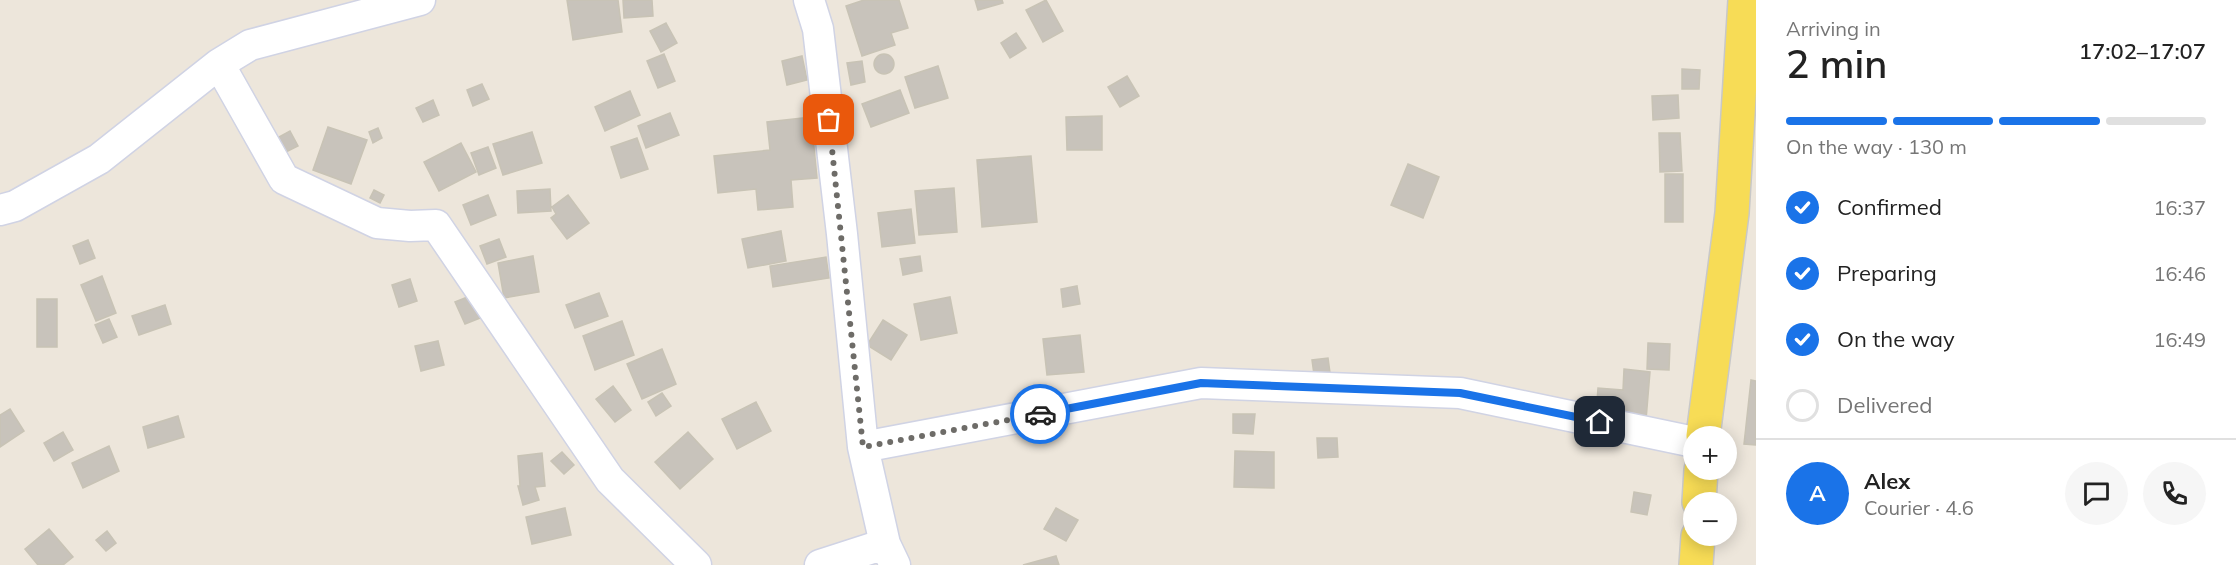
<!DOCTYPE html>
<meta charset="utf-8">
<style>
body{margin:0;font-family:Mulish,sans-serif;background:#f6f6f6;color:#222;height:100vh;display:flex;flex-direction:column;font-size:22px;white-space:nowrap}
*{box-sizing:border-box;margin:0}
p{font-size:20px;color:#767676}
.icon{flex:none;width:33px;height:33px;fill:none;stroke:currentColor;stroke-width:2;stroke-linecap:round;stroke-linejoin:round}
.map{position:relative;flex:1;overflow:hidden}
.drawer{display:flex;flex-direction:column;background:#fff;width:480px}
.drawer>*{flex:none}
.fabs{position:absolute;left:1683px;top:426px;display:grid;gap:12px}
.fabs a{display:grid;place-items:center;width:54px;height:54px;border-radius:50%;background:#fff;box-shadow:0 3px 15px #0003;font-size:30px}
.pin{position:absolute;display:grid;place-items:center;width:51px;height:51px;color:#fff;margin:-26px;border-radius:12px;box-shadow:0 3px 9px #0006}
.courier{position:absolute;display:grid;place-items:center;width:60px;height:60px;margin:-30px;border:4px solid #1a73e8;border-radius:50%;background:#fff;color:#222;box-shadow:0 2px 8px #0007}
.headline em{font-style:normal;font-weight:600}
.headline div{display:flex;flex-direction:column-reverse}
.headline{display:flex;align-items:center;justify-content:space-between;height:102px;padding:0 30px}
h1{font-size:39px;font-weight:600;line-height:45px}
.bar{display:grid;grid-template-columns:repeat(4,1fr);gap:9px 6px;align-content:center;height:72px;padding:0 30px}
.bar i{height:8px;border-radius:4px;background:#e0e0e0}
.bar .selected{background:#1a73e8}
.bar p{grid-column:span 4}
.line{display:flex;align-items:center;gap:15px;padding:0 30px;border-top:2px solid #e0e0e0}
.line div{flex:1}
.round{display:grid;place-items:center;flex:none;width:63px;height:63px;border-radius:32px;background:#f6f6f6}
ol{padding:0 30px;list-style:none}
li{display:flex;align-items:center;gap:18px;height:66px}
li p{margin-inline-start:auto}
li .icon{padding:6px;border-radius:50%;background:#1a73e8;color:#fff;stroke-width:4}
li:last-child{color:#767676}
li i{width:33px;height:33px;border:3px solid #e0e0e0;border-radius:50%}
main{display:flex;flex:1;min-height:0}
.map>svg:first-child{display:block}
.building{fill:#c8c3bb;stroke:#c8c3b5;stroke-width:1.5}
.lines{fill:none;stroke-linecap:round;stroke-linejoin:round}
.minor-casing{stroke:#d0d3e4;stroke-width:33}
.major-casing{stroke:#c8c8c8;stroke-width:36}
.minor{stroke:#fff;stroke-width:30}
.major{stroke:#f7dc56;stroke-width:33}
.done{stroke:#6e6c68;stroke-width:6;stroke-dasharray:0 10.8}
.route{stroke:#1a73e8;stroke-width:8}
</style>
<main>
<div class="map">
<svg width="1756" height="565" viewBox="0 0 1756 565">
<rect width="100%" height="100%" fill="#ede6db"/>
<path class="building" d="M567,0H618L622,32L573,40Z
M623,0H652L653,16L624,18Z
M864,0H899L908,28L891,33L895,45L862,56L846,6Z
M975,0H1002L1003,3L978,10Z
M1046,0L1063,31L1043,42L1026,10Z
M666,23L677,43L661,52L650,31Z
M1016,33L1026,48L1010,58L1001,43Z
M664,54L675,81L658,88L647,61Z
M874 64a10 10 0 1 1 20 0a10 10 0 1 1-20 0Z
M802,56L807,80L787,85L782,61Z
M862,61L865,82L851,85L847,63Z
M938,66L948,98L915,108L905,77Z
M1682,69L1700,70L1699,89H1682Z
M1127,76L1139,96L1120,107L1108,87Z
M482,84L489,99L473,106L467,90Z
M900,90L909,113L871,127L862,104Z
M630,91L640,115L605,131L595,107Z
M1678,95L1679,118L1653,120L1652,96Z
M433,100L439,115L423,122L416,108Z
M670,113L679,135L646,148L638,126Z
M1102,116V150H1067L1066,117Z
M811,117L817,178L791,180L793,207L758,210L756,189L718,193L714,156L770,150L767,122Z
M328,127L367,140L351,184L313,170Z
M378,128L382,138L373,143L369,132Z
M290,131L298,146L284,153L277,138Z
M532,132L542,163L503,175L493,144Z
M1659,133H1680L1682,171L1660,172Z
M637,138L648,169L621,178L611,147Z
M461,143L476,172L439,191L424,162Z
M488,147L496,168L479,175L471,153Z
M1031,156L1037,222L982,227L977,160Z
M1408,164L1439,177L1423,218L1391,205Z
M1665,174H1683V222H1665Z
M954,188L957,232L919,235L915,191Z
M550,189L551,211L518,213L517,191Z
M374,190L384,195L380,203L370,198Z
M488,195L496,215L471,225L463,205Z
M568,195L589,223L567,239L551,218L556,214L552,207Z
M911,209L915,243L882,247L878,213Z
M781,231L786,261L748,268L742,239Z
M499,239L506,257L487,264L480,246Z
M88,240L95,258L80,264L73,246Z
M533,256L539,292L504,298L498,263Z
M920,256L922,271L903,275L900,259Z
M826,257L829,278L773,287L770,266Z
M102,276L116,313L96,321L81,285Z
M410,279L417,301L399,307L392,285Z
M1077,286L1080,304L1063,307L1061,289Z
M599,293L608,316L575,328L566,305Z
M470,296L480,318L465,324L455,302Z
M950,297L957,333L921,340L914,304Z
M37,299H57V347H37Z
M165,305L171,324L139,335L132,316Z
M109,319L117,337L103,343L95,325Z
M883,320L907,335L891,360L867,345Z
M622,321L634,355L595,370L583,336Z
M1080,335L1084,372L1047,375L1043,339Z
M438,341L444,365L421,371L415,346Z
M1648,343L1670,344L1669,370L1647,369Z
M662,349L676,384L642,399L627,364Z
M1328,358L1331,380L1315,382L1312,360Z
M1624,369L1650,372L1646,420L1596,415L1598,388L1623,390Z
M1751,380L1756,381V445L1744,444Z
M613,386L631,410L615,422L596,399Z
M662,393L671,406L656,416L648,402Z
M756,402L771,431L737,449L722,419Z
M10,409L24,431L0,447V415Z
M1233,414H1255L1253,434L1233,433Z
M178,416L184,437L148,448L143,427Z
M63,432L73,450L54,461L44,443Z
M688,432L713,459L680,489L655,462Z
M1317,438H1337L1338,457L1318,458Z
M109,446L119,471L83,488L72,463Z
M1235,451L1274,452V488L1234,487Z
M562,452L574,465L564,474L551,461Z
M542,453L545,486L535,487L539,500L523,505L518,486H520L518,456Z
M1634,492L1651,495L1647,515L1631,512Z
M565,508L571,535L532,544L526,517Z
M1056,508L1078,520L1066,541L1044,529Z
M49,529L73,557L63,565H38L25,549Z
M107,531L116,543L106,551L96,540Z
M1056,556L1059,565H1023Z"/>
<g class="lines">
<g class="minor-casing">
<path id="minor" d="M809,0L818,29L842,234L863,447L1201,383L1460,393L1694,442
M219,64L284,179L377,223L410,226L436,225L610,480L696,565
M0,210L15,206L99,159L219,64L250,45L420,0
M863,447L885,544L895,565
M820,565L885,544"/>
</g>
<g class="major-casing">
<path id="major" d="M1703,436L1732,213L1745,0
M1699,502L1701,470
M1696,565L1698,536"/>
</g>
<use href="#minor" class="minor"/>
<use href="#major" class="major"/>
</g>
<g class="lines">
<path class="done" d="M829,120L863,447L1040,414"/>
<path class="route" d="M1040,414L1201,383L1460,393L1600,422"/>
</g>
</svg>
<div class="fabs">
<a>+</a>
<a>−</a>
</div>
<div class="pin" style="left:829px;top:120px;background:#ea580c"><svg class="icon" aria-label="bag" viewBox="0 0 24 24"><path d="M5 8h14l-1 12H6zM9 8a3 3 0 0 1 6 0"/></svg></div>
<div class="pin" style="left:1600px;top:422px;background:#1f2937"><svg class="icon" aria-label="home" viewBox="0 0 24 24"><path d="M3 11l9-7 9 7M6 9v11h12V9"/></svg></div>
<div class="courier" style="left:1040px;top:414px"><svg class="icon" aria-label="car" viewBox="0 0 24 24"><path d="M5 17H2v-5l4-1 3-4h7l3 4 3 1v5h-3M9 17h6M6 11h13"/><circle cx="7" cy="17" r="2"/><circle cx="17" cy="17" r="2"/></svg></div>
</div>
<section class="drawer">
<div class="headline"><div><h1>2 min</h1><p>Arriving in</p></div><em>17:02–17:07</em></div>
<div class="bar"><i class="selected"></i><i class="selected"></i><i class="selected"></i><i></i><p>On the way · 130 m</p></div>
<ol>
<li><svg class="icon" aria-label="check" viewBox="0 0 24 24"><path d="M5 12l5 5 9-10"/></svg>Confirmed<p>16:37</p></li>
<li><svg class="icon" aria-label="check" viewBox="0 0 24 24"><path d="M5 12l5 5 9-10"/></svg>Preparing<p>16:46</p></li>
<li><svg class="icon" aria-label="check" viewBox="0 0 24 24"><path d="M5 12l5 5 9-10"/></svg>On the way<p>16:49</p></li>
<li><i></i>Delivered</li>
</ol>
<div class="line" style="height:108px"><b class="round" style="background:#1a73e8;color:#fff">A</b><div><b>Alex</b><p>Courier · 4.6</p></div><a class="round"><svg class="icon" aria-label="chat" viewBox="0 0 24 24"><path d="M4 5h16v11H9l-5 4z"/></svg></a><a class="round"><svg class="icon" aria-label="phone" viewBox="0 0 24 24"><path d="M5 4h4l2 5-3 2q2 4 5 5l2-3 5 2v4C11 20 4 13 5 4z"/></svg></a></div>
</section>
</main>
